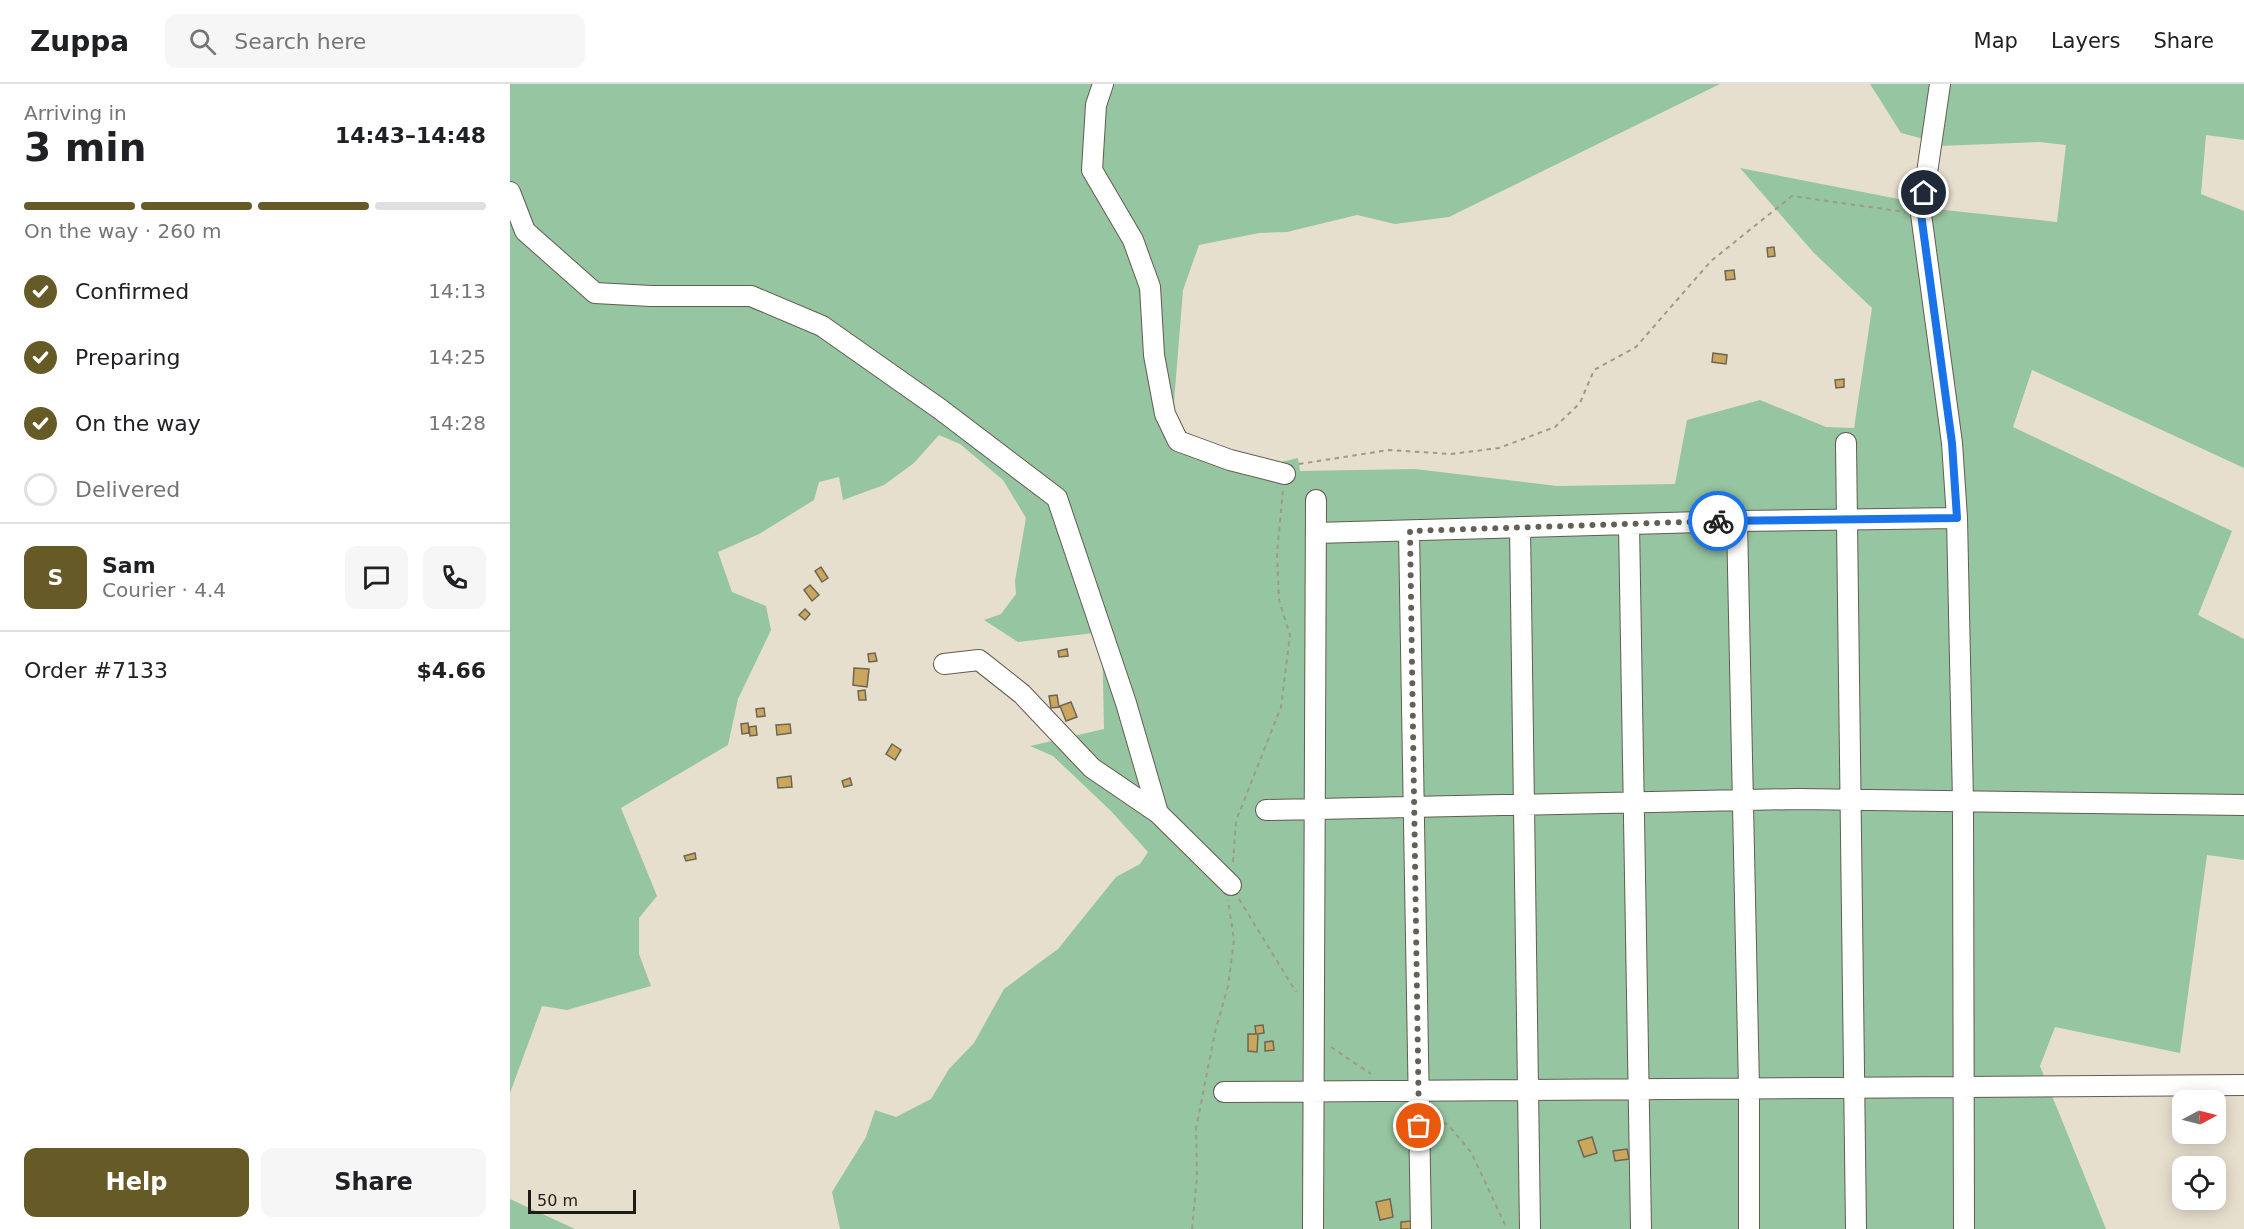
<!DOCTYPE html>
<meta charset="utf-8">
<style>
body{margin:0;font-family:"DejaVu Sans",sans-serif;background:#f6f6f6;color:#202124;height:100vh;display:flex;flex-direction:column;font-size:22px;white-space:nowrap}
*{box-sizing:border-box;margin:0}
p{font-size:20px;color:#757577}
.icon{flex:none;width:33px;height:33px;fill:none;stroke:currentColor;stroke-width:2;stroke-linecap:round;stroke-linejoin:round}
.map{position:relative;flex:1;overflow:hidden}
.details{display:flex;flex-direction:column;background:#fff;width:510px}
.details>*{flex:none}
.needle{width:39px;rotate:83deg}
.controls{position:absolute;left:1662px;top:1006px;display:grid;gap:12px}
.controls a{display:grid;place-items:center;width:54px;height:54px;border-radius:12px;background:#fff;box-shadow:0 3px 15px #0003;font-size:30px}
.scale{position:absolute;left:18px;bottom:15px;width:108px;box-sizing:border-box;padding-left:6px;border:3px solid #1f1c16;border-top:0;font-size:16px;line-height:21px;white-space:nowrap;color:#1f1c16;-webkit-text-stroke:4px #e7dfce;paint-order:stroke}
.pin{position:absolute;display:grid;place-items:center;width:51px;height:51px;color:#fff;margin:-26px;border:3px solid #fff;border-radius:50%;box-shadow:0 2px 6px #0007}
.courier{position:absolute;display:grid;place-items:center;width:60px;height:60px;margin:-30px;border:4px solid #1a73e8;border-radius:50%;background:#fff;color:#222;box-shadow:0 2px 8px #0007}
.summary em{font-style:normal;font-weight:700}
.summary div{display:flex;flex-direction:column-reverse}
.summary{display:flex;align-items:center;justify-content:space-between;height:102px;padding:0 24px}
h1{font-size:39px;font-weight:700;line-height:45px}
.bar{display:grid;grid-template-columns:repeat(4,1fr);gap:9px 6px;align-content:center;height:72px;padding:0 24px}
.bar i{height:8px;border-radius:4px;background:#e0e0e0}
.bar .current{background:#665a27}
.bar p{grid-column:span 4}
.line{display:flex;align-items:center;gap:15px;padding:0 24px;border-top:2px solid #e0e0e0}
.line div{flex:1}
.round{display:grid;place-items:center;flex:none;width:63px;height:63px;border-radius:12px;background:#f6f6f6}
ol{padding:0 24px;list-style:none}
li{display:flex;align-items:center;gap:18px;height:66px}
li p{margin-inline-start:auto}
li .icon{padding:6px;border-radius:50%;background:#665a27;color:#fff;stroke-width:4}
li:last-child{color:#757577}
li i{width:33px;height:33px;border:3px solid #e0e0e0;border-radius:50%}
.primary-button{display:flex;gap:12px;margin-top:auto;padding:12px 24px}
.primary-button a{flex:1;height:69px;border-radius:12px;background:#665a27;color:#fff;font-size:24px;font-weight:700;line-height:69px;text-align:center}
.primary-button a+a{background:#f6f6f6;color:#202124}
header{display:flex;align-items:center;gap:36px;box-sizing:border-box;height:84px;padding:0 30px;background:#fff;border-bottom:2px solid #e0e0e0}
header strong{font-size:28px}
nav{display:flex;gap:33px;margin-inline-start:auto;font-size:21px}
.search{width:420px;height:54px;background:#f6f6f6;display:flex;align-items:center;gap:15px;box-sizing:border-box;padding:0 21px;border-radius:12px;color:#757577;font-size:22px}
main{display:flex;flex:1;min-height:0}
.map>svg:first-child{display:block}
.green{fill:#96c5a1;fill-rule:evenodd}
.building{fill:#caa75c;stroke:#6d6556;stroke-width:1.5}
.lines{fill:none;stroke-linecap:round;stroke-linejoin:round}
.minor-casing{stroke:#645c4e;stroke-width:22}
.path{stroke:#9f998c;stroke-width:2;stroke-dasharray:4.5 4.5;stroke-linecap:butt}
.minor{stroke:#fff;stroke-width:20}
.done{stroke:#656056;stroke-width:6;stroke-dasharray:0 10.8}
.route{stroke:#1a73e8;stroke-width:8}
</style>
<header>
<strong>Zuppa</strong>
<div class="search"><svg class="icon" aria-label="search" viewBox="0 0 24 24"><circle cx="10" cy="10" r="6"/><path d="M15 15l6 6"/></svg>Search here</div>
<nav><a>Map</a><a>Layers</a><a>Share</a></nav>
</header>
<main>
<section class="details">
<div class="summary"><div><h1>3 min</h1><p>Arriving in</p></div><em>14:43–14:48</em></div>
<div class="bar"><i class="current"></i><i class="current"></i><i class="current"></i><i></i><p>On the way · 260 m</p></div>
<ol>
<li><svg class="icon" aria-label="check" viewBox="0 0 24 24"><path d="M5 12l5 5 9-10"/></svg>Confirmed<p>14:13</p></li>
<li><svg class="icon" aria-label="check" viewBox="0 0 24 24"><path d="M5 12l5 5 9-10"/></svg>Preparing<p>14:25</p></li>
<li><svg class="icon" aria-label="check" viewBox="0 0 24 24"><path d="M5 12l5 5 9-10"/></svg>On the way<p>14:28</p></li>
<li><i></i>Delivered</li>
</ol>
<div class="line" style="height:108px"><b class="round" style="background:#665a27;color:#fff">S</b><div><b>Sam</b><p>Courier · 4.4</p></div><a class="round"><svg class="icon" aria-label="chat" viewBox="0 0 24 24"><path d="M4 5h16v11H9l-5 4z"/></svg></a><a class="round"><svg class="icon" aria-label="phone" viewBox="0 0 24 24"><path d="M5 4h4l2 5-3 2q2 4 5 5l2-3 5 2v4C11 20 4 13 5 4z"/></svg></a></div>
<div class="line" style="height:78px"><div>Order #7133</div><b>$4.66</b></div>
<div class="primary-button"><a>Help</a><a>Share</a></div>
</section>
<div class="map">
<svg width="1734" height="1145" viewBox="0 0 1734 1145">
<rect width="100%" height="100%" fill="#e7dfce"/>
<path class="green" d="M0,0H1210L939,133L885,140L847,131L777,148L749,149L689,161L673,206L664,318L667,344L725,370L762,380L788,374L790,387L905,385L1047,402L1165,400L1177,336L1250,316L1316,343L1344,344L1362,224L1304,169L1230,84L1404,118L1414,55L1391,49L1360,0H1734V56L1696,51L1691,110L1734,127V384L1522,286L1503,343L1722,447L1688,531L1734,555V776L1697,771L1670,969L1545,943L1530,982L1596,1145H330L322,1108L356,1053L365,1026L386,1033L421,1015L439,985L464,959L494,905L548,865L606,793L630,780L638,768L601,727L543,672L520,662L594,645L592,548L508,558L474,536L491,530L506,510L505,497L516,434L493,396L450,360L429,351L404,379L374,401L333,416L329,393L309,398L304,416L249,450L208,468L222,508L256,522L261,546L228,615L218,661L111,724L147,812L129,834V870L141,902L57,926L32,922L0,1009ZM1529,58L1556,61L1547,138L1425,125L1429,62Z
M0,1115L65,1145H0Z"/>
<path class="building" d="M1264,163L1265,172L1258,173L1257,164Z
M1224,186L1225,195L1216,196L1215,187Z
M1203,269L1217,271L1216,280L1202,278Z
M1334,295V303L1326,304L1325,296Z
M311,483L318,494L312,498L305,487Z
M300,501L309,511L302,517L294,506Z
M295,525L300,530L295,536L289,531Z
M557,565L558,572L549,573L548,567Z
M365,569L367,577L359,578L358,570Z
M344,584L359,585L357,603L343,601Z
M355,606L356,616H349L348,607Z
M547,611L549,623L541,624L539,612Z
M561,618L567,633L556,637L550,622Z
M254,624L255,632L247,633L246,625Z
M238,639L239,649L232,650L231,640Z
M280,640L281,649L267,651L266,641Z
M246,642L247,651L240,652L239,643Z
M382,660L391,666L385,676L376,670Z
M281,692L282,703L268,704L267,694Z
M340,694L342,701L334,703L332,697Z
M185,769L186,775L176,777L174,772Z
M753,941L754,949L746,950L745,942Z
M738,950H748L747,968L738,967Z
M763,957L764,966L755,967V958Z
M1082,1053L1087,1069L1074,1073L1068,1057Z
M1117,1065L1119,1075L1105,1077L1103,1067Z
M880,1115L883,1133L870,1136L866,1118Z
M901,1137V1145H891V1138Z"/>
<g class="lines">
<g class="minor-casing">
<path id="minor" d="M593,0L586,21L582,86L623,156L640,203L644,271L655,330L668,357L720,376L775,390
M1430,0L1411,130L1442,359L1447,434L1453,717L1454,1145
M0,108L15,147L85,209L141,212H241L312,242L430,325L547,414L616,619L648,729L721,801
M1336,359L1346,1145
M1227,437L1239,1005V1145
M1119,440L1131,1145
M1010,443L1020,1145
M899,447L911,1145
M806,449L1227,437L1447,434
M434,580L469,576L512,610L582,684L648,729
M756,726L1287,715L1734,721
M714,1008L1734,1001
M803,1145L806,416"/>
</g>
<path class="path" d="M789,380L879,366L941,370L989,364L1045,343L1070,319L1084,286L1126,263L1201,177L1282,112L1395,128
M723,778L726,737L771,623L780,551L769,516L767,470L773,405
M729,815L786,908
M821,963L861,990
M926,1033L939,1042L961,1068L997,1145
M682,1145L687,1093L686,1045L705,948L718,902L724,856L718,816"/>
<use href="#minor" class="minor"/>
</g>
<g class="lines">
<path class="done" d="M909,1042L900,447L1208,437"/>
<path class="route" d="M1208,437L1447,434L1442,359L1411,130L1414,109"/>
</g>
</svg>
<div class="controls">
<a><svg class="needle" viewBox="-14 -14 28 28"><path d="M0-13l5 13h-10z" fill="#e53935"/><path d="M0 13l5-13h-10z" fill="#757577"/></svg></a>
<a><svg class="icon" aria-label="locate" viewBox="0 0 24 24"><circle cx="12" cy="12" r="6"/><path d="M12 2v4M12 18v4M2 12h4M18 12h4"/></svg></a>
</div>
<div class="scale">50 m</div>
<div class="pin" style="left:909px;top:1042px;background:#ea580c"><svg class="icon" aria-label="bag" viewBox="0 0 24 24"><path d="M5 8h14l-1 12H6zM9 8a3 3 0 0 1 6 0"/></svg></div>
<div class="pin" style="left:1414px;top:109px;background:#1f2937"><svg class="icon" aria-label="home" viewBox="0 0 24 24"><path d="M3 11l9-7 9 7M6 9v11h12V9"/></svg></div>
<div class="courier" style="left:1208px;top:437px"><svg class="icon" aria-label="bike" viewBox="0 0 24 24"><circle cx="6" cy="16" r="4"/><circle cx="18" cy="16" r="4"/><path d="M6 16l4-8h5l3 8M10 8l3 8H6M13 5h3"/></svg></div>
</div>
</main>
